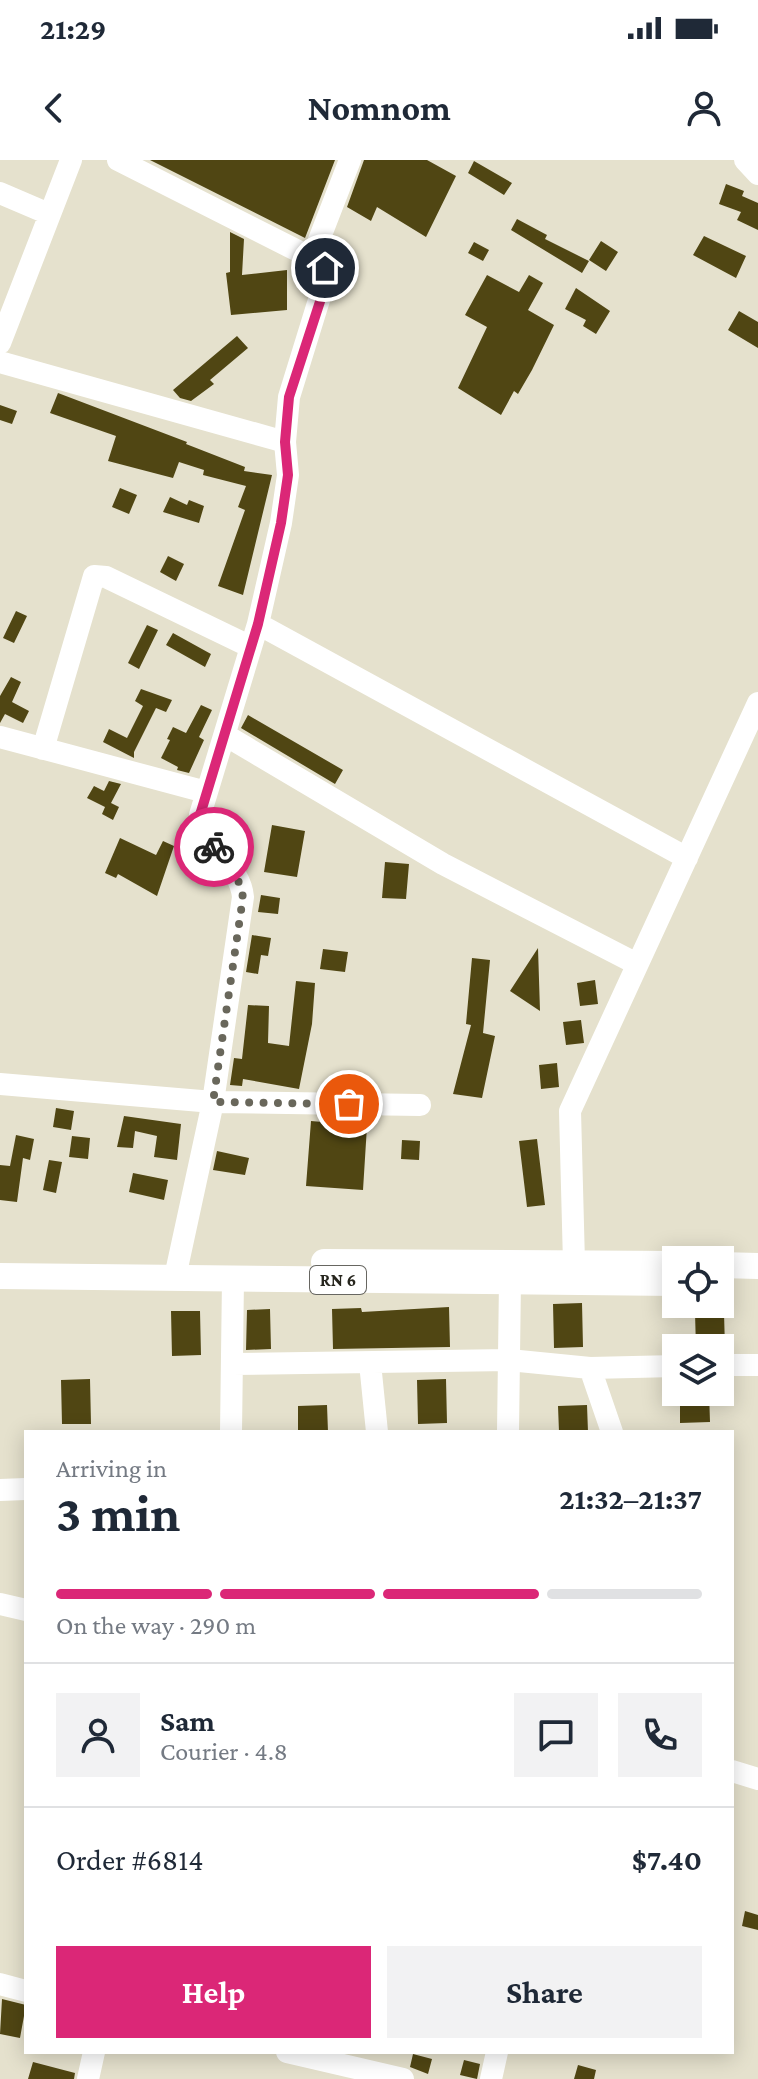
<!DOCTYPE html>
<meta charset="utf-8">
<style>
body{margin:0;font-family:"Crimson Pro",serif;background:#f2f2f3;color:#1f2937;height:100vh;display:flex;flex-direction:column;font-size:30px;white-space:nowrap}
*{box-sizing:border-box;margin:0}
p{font-size:26px;color:#747a83}
.icon{flex:none;width:44px;height:44px;fill:none;stroke:currentColor;stroke-width:2;stroke-linecap:round;stroke-linejoin:round}
.map{position:relative;flex:1;overflow:hidden}
.side{position:absolute;left:24px;top:1270px;width:710px;height:624px;display:flex;flex-direction:column;background:#fff;border-radius:0px;box-shadow:0 4px 20px #0003}
.side>*{flex:none}
.fabs{position:absolute;left:662px;top:1086px;display:grid;gap:16px}
.fabs a{display:grid;place-items:center;width:72px;height:72px;border-radius:0px;background:#fff;box-shadow:0 4px 20px #0003;font-size:40px}
.pin{position:absolute;display:grid;place-items:center;width:68px;height:68px;color:#fff;margin:-34px;border:4px solid #fff;border-radius:50%;box-shadow:0 2px 8px #0007}
.courier{position:absolute;display:grid;place-items:center;width:80px;height:80px;margin:-40px;border:6px solid #db2777;border-radius:50%;background:#fff;color:#222;box-shadow:0 2px 10px #0007}
.overview em{font-style:normal;font-weight:700}
.overview div{display:flex;flex-direction:column-reverse}
.overview{display:flex;align-items:center;justify-content:space-between;height:136px;padding:0 32px}
h1{font-size:52px;font-weight:700;line-height:60px}
.bar{display:grid;grid-template-columns:repeat(4,1fr);gap:12px 8px;align-content:center;height:96px;padding:0 32px}
.bar i{height:10px;border-radius:6px;background:#e0e1e3}
.bar .active{background:#db2777}
.bar p{grid-column:span 4}
.line{display:flex;align-items:center;gap:20px;padding:0 32px;border-top:2px solid #e0e1e3}
.line div{flex:1}
.round{display:grid;place-items:center;flex:none;width:84px;height:84px;border-radius:0px;background:#f2f2f3}
.primary-button{display:flex;gap:16px;margin-top:auto;padding:16px 32px}
.primary-button a{flex:1;height:92px;border-radius:0px;background:#db2777;color:#fff;font-size:32px;font-weight:700;line-height:92px;text-align:center}
.primary-button a+a{background:#f2f2f3;color:#1f2937}
.status{display:flex;justify-content:space-between;align-items:center;height:56px;padding:0 40px;background:#fff;direction:ltr}
.status svg{height:22px;fill:currentColor}
header{display:flex;justify-content:space-between;align-items:center;height:104px;padding:0 32px;background:#fff;font-size:36px;font-weight:700}
.map>svg:first-child{display:block}
.building{fill:#504613}
.lines{fill:none;stroke-linecap:round;stroke-linejoin:round}
.minor{stroke:#fff;stroke-width:22}
.major{stroke:#fff;stroke-width:26}
.done{stroke:#69675b;stroke-width:8;stroke-dasharray:0 14.4}
.route{stroke:#db2777;stroke-width:10}
.labels{text-anchor:middle;stroke-width:8;stroke-linejoin:round;paint-order:stroke}
.shield{fill:#fff;stroke:#676661;stroke-width:2}
.shield-label{font-size:18px;font-weight:bold;fill:#26251d}
</style>
<div class="status"><b>21:29</b><svg viewBox="0 0 49 12"><path d="M0 12V9h3v3zM5 12V6h3v6zM10 12V3h3v9zM15 12V0h3v12zM26 1h20v11H26zM47 4h2v5h-2z"/></svg></div>
<header><svg class="icon" aria-label="back" viewBox="0 0 24 24"><path d="M15 5l-7 7 7 7"/></svg>Nomnom<svg class="icon" aria-label="person" viewBox="0 0 24 24"><circle cx="12" cy="8" r="4"/><path d="M4 21q1-7 8-7t8 7"/></svg></header>
<div class="map">
<svg width="758" height="1919" viewBox="0 0 758 1919">
<rect width="100%" height="100%" fill="#e5e1cd"/>
<path class="building" d="M150,0H335L305,78Z
M364,0H427L456,16L426,77L377,47L371,61L347,47Z
M474,1L512,23L504,35L468,13Z
M726,24L744,31L742,36L758,43V70L737,60L741,52L719,44Z
M517,59L547,75L545,79L589,101L582,113L511,70Z
M230,72L244,79L242,115L287,110V150L231,155L226,113L230,112Z
M704,76L746,96L736,118L693,95Z
M601,81L618,92L606,111L589,100Z
M474,82L489,90L483,101L468,93Z
M487,115L519,132L529,115L543,123L528,150L554,165L532,210L518,234L514,231L501,255L458,228L487,167L465,155Z
M576,128L610,151L596,174L583,166L586,160L565,149Z
M739,151L758,162V188L728,170Z
M237,176L248,188L210,220L214,224L191,241L180,238L173,230Z
M58,233L187,282L186,284L245,307L244,311L272,315L243,435L218,426L245,350L238,347L246,326L203,315L204,310L179,302L173,318L108,301L116,276L50,253Z
M0,245L17,251L12,264L0,260Z
M120,328L137,335L129,354L112,347Z
M170,337L187,345L189,340L204,346L199,363L163,352Z
M168,396L184,404L176,421L160,412Z
M16,451L27,456L14,483L3,478Z
M147,465L158,470L139,509L128,503Z
M173,473L211,494L205,507L166,485Z
M11,517L21,522L12,542L29,551L23,563L5,554L0,563V536Z
M141,529L172,540L166,552L156,548L134,592V598L103,582L109,569L127,578L143,546L135,541Z
M201,545L212,550L199,577L204,580L189,613L177,610L178,607L161,598L170,580L167,579L173,567L186,573Z
M248,555L343,610L335,624L241,568Z
M109,621L121,624L111,643L119,647L113,660L102,654L105,647L87,638L94,626L104,631Z
M272,665L305,671L297,717L264,712Z
M120,678L156,695L163,681L174,686L157,736L118,714L116,718L105,713Z
M385,702L409,704L406,739L382,738Z
M261,735L280,738L278,754L258,752Z
M252,775L271,778L268,796L261,795L258,814L246,812Z
M538,788L540,851L510,831Z
M323,789L348,792L345,812L320,809Z
M472,798L490,800L483,873L495,876L482,938L453,934L471,865L466,864Z
M595,820L598,844L580,846L577,823Z
M296,821L315,823L312,864L299,929L243,919L242,926L230,925L234,898L242,899L248,845L269,846L268,883L289,886Z
M581,860L584,883L566,885L563,862Z
M557,903L559,927L541,929L539,905Z
M56,948L74,951L71,970L53,967Z
M124,956L181,964L177,1000L154,997L157,976L135,971L133,988L117,987Z
M311,961L367,966L363,1030L306,1026Z
M16,975L34,979L30,1000L23,998L17,1042L0,1040V1005L10,1006Z
M72,976L90,978L88,999L69,997Z
M537,979L545,1045L527,1047L519,981Z
M402,980L420,981L419,1000L401,999Z
M217,991L249,998L245,1015L213,1010Z
M49,1000L62,1002L56,1033L43,1030Z
M133,1013L168,1020L164,1040L129,1032Z
M582,1143L583,1187L554,1188L553,1144Z
M449,1147L450,1187L333,1189L332,1149L361,1148L362,1152Z
M270,1149L271,1189L246,1190L247,1150Z
M171,1151H200L201,1195L172,1196Z
M695,1153H724L725,1188H696Z
M90,1219L91,1264H62L61,1220Z
M446,1219L447,1263L418,1264L417,1220Z
M680,1232H709L710,1262L680,1263Z
M327,1245L328,1272H298V1246Z
M587,1245L588,1272H559L558,1246Z
M745,1751L758,1755V1770L742,1766Z
M2,1839L26,1845L20,1878L0,1874Z
M413,1894L432,1899L428,1914L410,1907Z
M464,1900L480,1904L477,1919L460,1915Z
M33,1902L75,1913L74,1919H28Z
M578,1905L596,1910L594,1919H574Z"/>
<g class="lines">
<path class="minor" d="M118,0L312,98L327,114L289,237L285,282L288,315L281,363L258,464L200,655C203,688 240,704 243,737L213,942L175,1117
M745,0L758,14
M0,33L49,54
M312,98L350,0
M0,183L71,0
M0,202L285,282
M258,464L687,698
M225,575L443,704L637,804
M0,577L206,632
M43,589L94,416L106,417L251,487
M0,924L213,942L420,945
M574,1103L570,951L758,543
M370,1203L377,1272
M232,1204L509,1200L590,1208L612,1272
M720,1205H758
M590,1208L676,1206
M231,1272L233,1119
M508,1272L510,1120
M0,1330L26,1329
M0,1444L26,1450
M732,1611L758,1619
M0,1824L26,1831
M287,1892L403,1919
M88,1919L94,1892
M491,1919L497,1892"/>
<path class="major" d="M324,1102L676,1104
M720,1105L758,1106
M0,1116L676,1123"/>
</g>
<g class="lines">
<path class="done" d="M214,687L236,713L243,737L213,942L349,944"/>
<path class="route" d="M214,687L207,678L200,655L258,464L281,363L288,315L285,282L289,237L327,120L325,108"/>
</g>
<g class="labels">
<rect class="shield" x="310" y="1106" width="56" height="28" rx="6"/>
<g class="shield-label">
<text x="338" y="1126">RN 6</text>
</g>
</g>
</svg>
<div class="fabs">
<a><svg class="icon" aria-label="locate" viewBox="0 0 24 24"><circle cx="12" cy="12" r="6"/><path d="M12 2v4M12 18v4M2 12h4M18 12h4"/></svg></a>
<a><svg class="icon" aria-label="layers" viewBox="0 0 24 24"><path d="M12 4l9 5-9 5-9-5zM3 14l9 5 9-5"/></svg></a>
</div>
<div class="pin" style="left:349px;top:944px;background:#ea580c"><svg class="icon" aria-label="bag" viewBox="0 0 24 24"><path d="M5 8h14l-1 12H6zM9 8a3 3 0 0 1 6 0"/></svg></div>
<div class="pin" style="left:325px;top:108px;background:#1f2937"><svg class="icon" aria-label="home" viewBox="0 0 24 24"><path d="M3 11l9-7 9 7M6 9v11h12V9"/></svg></div>
<div class="courier" style="left:214px;top:687px"><svg class="icon" aria-label="bike" viewBox="0 0 24 24"><circle cx="6" cy="16" r="4"/><circle cx="18" cy="16" r="4"/><path d="M6 16l4-8h5l3 8M10 8l3 8H6M13 5h3"/></svg></div>
<section class="side">
<div class="overview"><div><h1>3 min</h1><p>Arriving in</p></div><em>21:32–21:37</em></div>
<div class="bar"><i class="active"></i><i class="active"></i><i class="active"></i><i></i><p>On the way · 290 m</p></div>
<div class="line" style="height:144px"><a class="round"><svg class="icon" aria-label="person" viewBox="0 0 24 24"><circle cx="12" cy="8" r="4"/><path d="M4 21q1-7 8-7t8 7"/></svg></a><div><b>Sam</b><p>Courier · 4.8</p></div><a class="round"><svg class="icon" aria-label="chat" viewBox="0 0 24 24"><path d="M4 5h16v11H9l-5 4z"/></svg></a><a class="round"><svg class="icon" aria-label="phone" viewBox="0 0 24 24"><path d="M5 4h4l2 5-3 2q2 4 5 5l2-3 5 2v4C11 20 4 13 5 4z"/></svg></a></div>
<div class="line" style="height:104px"><div>Order #6814</div><b>$7.40</b></div>
<div class="primary-button"><a>Help</a><a>Share</a></div>
</section>
</div>
